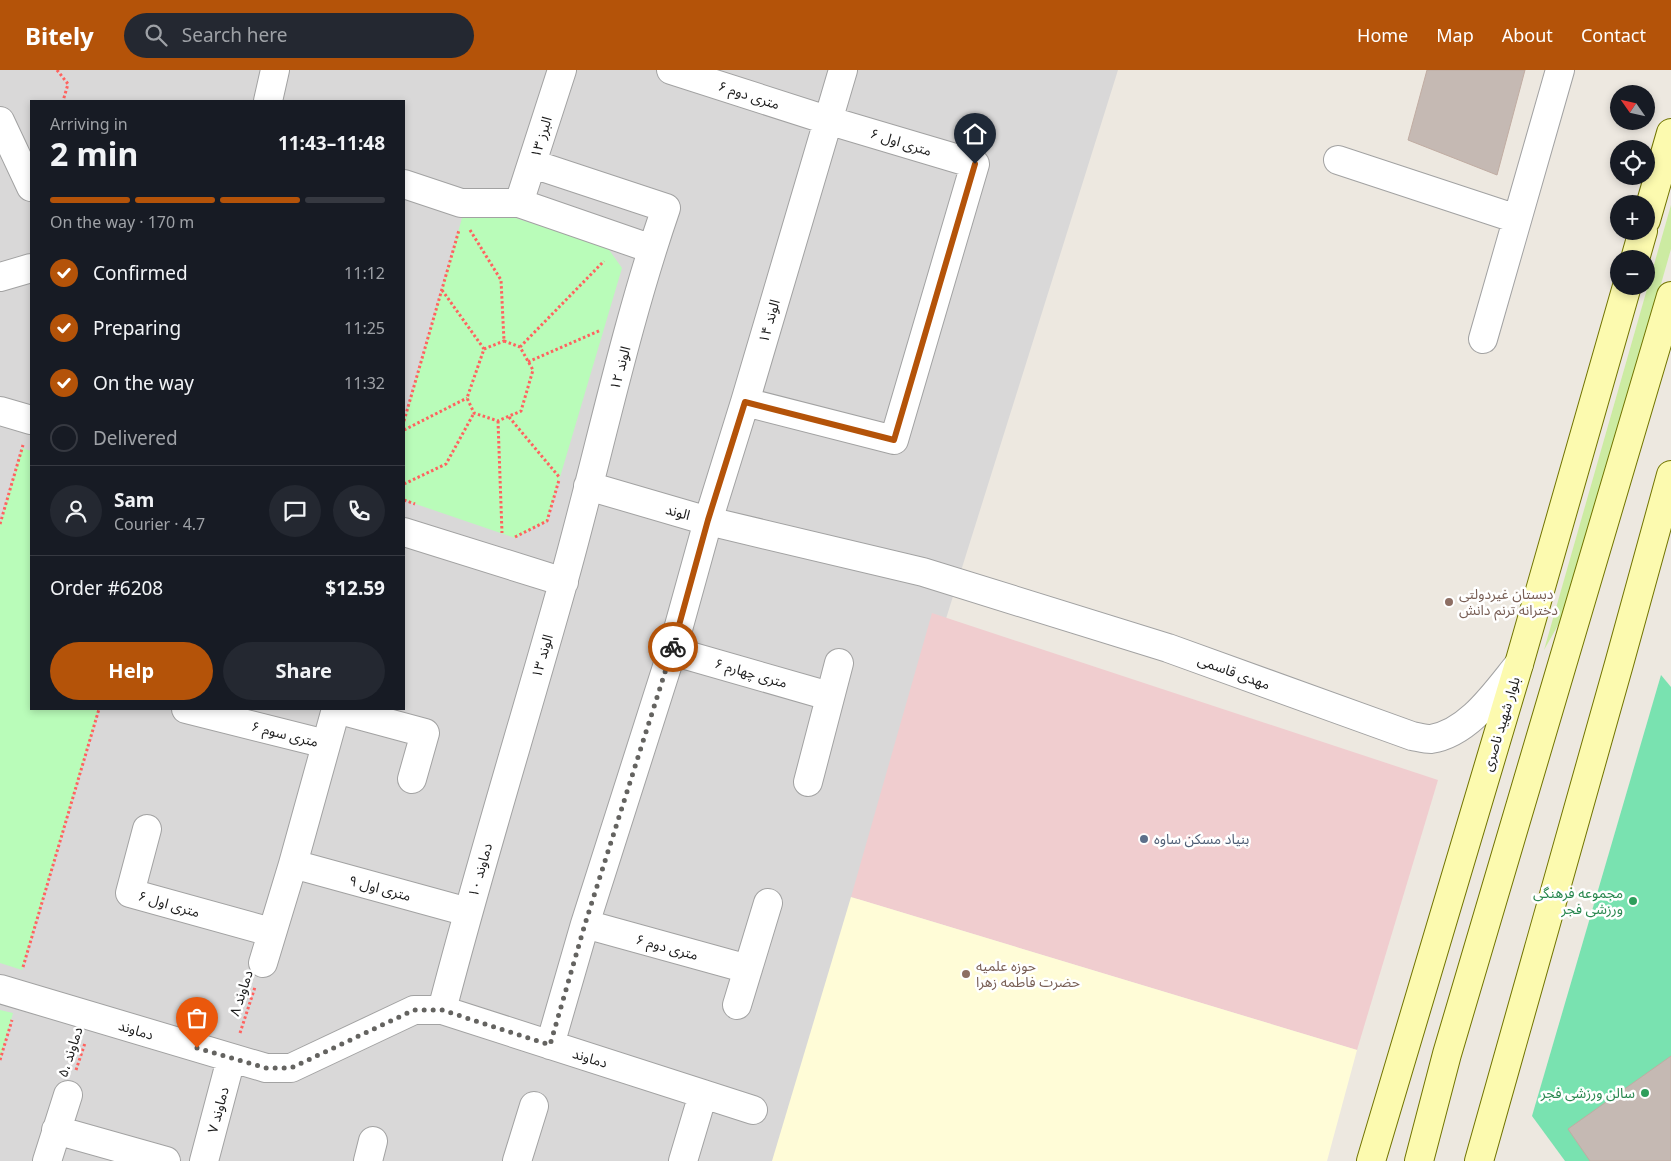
<!DOCTYPE html>
<meta charset="utf-8">
<style>
body{margin:0;font-family:"Noto Sans","Noto Sans Arabic",sans-serif;background:#242831;color:#f1f3f6;height:100vh;display:flex;flex-direction:column;font-size:19px;white-space:nowrap}
*{box-sizing:border-box;margin:0}
p{font-size:16px;color:#9ea1a6}
.icon{flex:none;width:28px;height:28px;fill:none;stroke:currentColor;stroke-width:2;stroke-linecap:round;stroke-linejoin:round}
.map{position:relative;flex:1;overflow:hidden}
.drawer{position:absolute;left:30px;top:30px;width:375px;height:610px;display:flex;flex-direction:column;background:#171b24;border-radius:0px;box-shadow:0 2px 8px #0003}
.drawer>*{flex:none}
.needle{width:32px;rotate:304deg}
.fabs{position:absolute;left:1610px;top:15px;display:grid;gap:10px}
.fabs a{display:grid;place-items:center;width:45px;height:45px;border-radius:50%;background:#171b24;box-shadow:0 2px 8px #0003;font-size:25px}
.pin{position:absolute;display:grid;place-items:center;width:42px;height:42px;color:#fff;margin:-51px -21px;border-radius:50% 50% 50% 0;rotate:-45deg;box-shadow:0 0 5px #0007}
.pin .icon{rotate:45deg}
.courier{position:absolute;display:grid;place-items:center;width:50px;height:50px;margin:-25px;border:4px solid #b45309;border-radius:50%;background:#fff;color:#222;box-shadow:0 1px 6px #0007}
.overview em{font-style:normal;font-weight:700}
.overview div{display:flex;flex-direction:column-reverse}
.overview{display:flex;align-items:center;justify-content:space-between;height:85px;padding:0 20px}
h1{font-size:32px;font-weight:700;line-height:38px}
.bar{display:grid;grid-template-columns:repeat(4,1fr);gap:8px 5px;align-content:center;height:60px;padding:0 20px}
.bar i{height:6px;border-radius:4px;background:#363941}
.bar .on{background:#b45309}
.bar p{grid-column:span 4}
.line{display:flex;align-items:center;gap:12px;padding:0 20px;border-top:1px solid #363941}
.line div{flex:1}
.round{display:grid;place-items:center;flex:none;width:52px;height:52px;border-radius:26px;background:#242831}
ol{padding:0 20px;list-style:none}
li{display:flex;align-items:center;gap:15px;height:55px}
li p{margin-inline-start:auto}
li .icon{padding:5px;border-radius:50%;background:#b45309;color:#fff;stroke-width:4}
li:last-child{color:#9ea1a6}
li i{width:28px;height:28px;border:2px solid #363941;border-radius:50%}
.cta{display:flex;gap:10px;margin-top:auto;padding:10px 20px}
.cta a{flex:1;height:58px;border-radius:30px;background:#b45309;color:#fff;font-size:20px;font-weight:700;line-height:58px;text-align:center}
.cta a+a{background:#242831;color:#f1f3f6}
header{display:flex;align-items:center;gap:30px;box-sizing:border-box;height:70px;padding:0 25px;background:#b45309;color:#fff}
header strong{font-size:24px}
nav{display:flex;gap:28px;margin-inline-start:auto;font-size:18px}
.search{width:350px;height:45px;background:#242831;display:flex;align-items:center;gap:12px;box-sizing:border-box;padding:0 18px;border-radius:28px;color:#9ea1a6;font-size:19px}
.map>svg:first-child{display:block}
.residential{fill:#d9d8d8;fill-rule:evenodd}
.commercial{fill:#f0cdcf}
.education{fill:#fffcd7}
.grass{fill:#cceba2}
.park{fill:#b9fcb9}
.pitch{fill:#79e2b0}
.building{fill:#c5b9b3;stroke:#c0aca2}
.lines{fill:none;stroke-linecap:round;stroke-linejoin:round}
.street-casing{stroke:#a2a2a2;stroke-width:30}
.secondary-casing{stroke:#717400;stroke-width:30}
.path{stroke:#ff625f;stroke-width:3;stroke-dasharray:2.5 2.5;stroke-linecap:butt}
.street{stroke:#fff;stroke-width:28}
.secondary{stroke:#fcfaaf;stroke-width:28}
.done{stroke:#646360;stroke-width:5;stroke-dasharray:0 9}
.route{stroke:#b45309;stroke-width:6}
.education-dot{fill:#8d6e63;stroke:#fff;stroke-width:2}
.service-dot{fill:#5c6f8a;stroke:#fff;stroke-width:2}
.leisure-dot{fill:#2e9e5b;stroke:#fff;stroke-width:2}
.labels{text-anchor:middle;stroke-width:5;stroke-linejoin:round;paint-order:stroke}
.street-label{font-size:14px;fill:#1b1b1b;stroke:#fff}
.education-label{font-size:14px;fill:#785e54;stroke:#fff;text-anchor:start}
.service-label{font-size:14px;fill:#4e5e75;stroke:#fff;text-anchor:start}
.leisure-label{font-size:14px;fill:#27864d;stroke:#fff;text-anchor:end}
</style>
<header>
<strong>Bitely</strong>
<div class="search"><svg class="icon" aria-label="search" viewBox="0 0 24 24"><circle cx="10" cy="10" r="6"/><path d="M15 15l6 6"/></svg>Search here</div>
<nav><a>Home</a><a>Map</a><a>About</a><a>Contact</a></nav>
</header>
<div class="map">
<svg width="1671" height="1091" viewBox="0 0 1671 1091">
<rect width="100%" height="100%" fill="#ede8e0"/>
<path class="residential" d="M0,0H1118L776,1091H0ZM31,31H404V639H31Z"/>
<path class="commercial" d="M932,543L1438,710L1357,980L851,827Z"/>
<path class="education" d="M851,827L1357,980L1327,1091H772Z"/>
<path class="grass" d="M1671,135V179L1570,534L1544,580Z"/>
<path class="park" d="M509,146L607,177L622,198L547,451L515,468L404,430V351L462,148Z
M22,378L31,381V639H99L22,900L0,893V454Z
M0,940L13,943L0,990Z"/>
<path class="pitch" d="M1661,605L1671,617V1091H1565L1532,1046Z"/>
<path class="building" d="M1427,0H1525L1497,105L1408,70Z
M1671,986V1091H1590L1568,1059Z"/>
<g class="lines">
<g class="street-casing">
<path id="street" d="M671,0L827,50L975,94L894,370L745,332
M268,31L275,0
M0,51L31,117
M1338,90L1517,149
M404,114L461,133H519L652,179
M519,133L562,0
M0,207L31,198
M1483,269L1560,0
M0,341L31,350
M588,416L708,451L923,502L1168,578L1412,666C1418,667 1425,669 1431,669C1469,663 1496,622 1519,594
M404,462L564,512
M672,581L829,626
M186,639L326,674
M808,712L839,593
M147,759L130,823L271,862
M293,794L468,842
M585,854L748,899
M263,893L293,794L336,639L425,663L412,709
M0,919L266,998H291L414,940H442L753,1040
M737,935L768,833
M442,940C479,797 523,656 563,513C598,388 624,260 666,138L533,94
M550,975L585,854L672,581L708,451L745,332L843,0
M56,1060L166,1091
M47,1091L68,1025
M204,1091L231,989
M368,1091L373,1071
M517,1091L534,1036
M683,1091L703,1024"/>
</g>
<g class="secondary-casing">
<path id="secondary" d="M1646,150L1671,63
M1635,189L1643,161
M1371,1091L1519,594L1627,216
M1419,1091L1447,984L1671,226
M1479,1091L1619,594L1671,405"/>
</g>
<path class="path" d="M57,0L68,14L63,31
M470,160L501,210L504,271
M442,220L484,279
M504,271L520,277L533,300L521,341L498,351L474,343L467,328L484,279Z
M520,277L604,191
M528,292L601,260
M509,347L560,408
M404,351L459,160
M498,351L502,463
M404,360L467,328
M404,414L446,394L474,343
M404,430L415,434
M0,454L23,375
M515,467L547,451L559,410
M23,897L99,639
M240,963L255,917
M0,990L12,950
M76,1000L85,973"/>
<use href="#street" class="street"/>
<use href="#secondary" class="secondary"/>
</g>
<g class="lines">
<path class="done" d="M197,978L266,998H291L414,940H442L550,975L585,854L673,577"/>
<path class="route" d="M673,577L708,450L745,332L894,370L975,94"/>
</g>
<g class="education-dot">
<circle cx="1449" cy="532" r="5"/>
<circle cx="966" cy="904" r="5"/>
</g>
<circle class="service-dot" cx="1144" cy="769" r="5"/>
<g class="leisure-dot">
<circle cx="1633" cy="831" r="5"/>
<circle cx="1645" cy="1023" r="5"/>
</g>
<g class="labels">
<g class="street-label">
<text transform="translate(749 25) rotate(18)" y="5">۶ متری دوم</text>
<text transform="translate(541 67) rotate(-73)" y="5">البرز ۱۳</text>
<text transform="translate(901 72) rotate(17)" y="5">۶ متری اول</text>
<text transform="translate(769 251) rotate(-74)" y="5">الوند ۱۴</text>
<text transform="translate(620 298) rotate(-75)" y="5">الوند ۱۲</text>
<text transform="translate(678 442) rotate(16)" y="5">الوند</text>
<text transform="translate(542 586) rotate(-74)" y="5">الوند ۱۳</text>
<text transform="translate(1234 602) rotate(20)" y="5">مهدی قاسمی</text>
<text transform="translate(751 603) rotate(16)" y="5">۶ متری چهارم</text>
<text transform="translate(1501 654) rotate(-73)" y="5">بلوار شهید ناصری</text>
<text transform="translate(285 664) rotate(14)" y="5">۶ متری سوم</text>
<text transform="translate(480 800) rotate(-74)" y="5">دماوند ۱۰</text>
<text transform="translate(380 818) rotate(15)" y="5">۹ متری اول</text>
<text transform="translate(169 834) rotate(16)" y="5">۶ متری اول</text>
<text transform="translate(667 877) rotate(15)" y="5">۶ متری دوم</text>
<text transform="translate(241 923) rotate(-72)" y="5">دماوند ۸</text>
<text transform="translate(136 960) rotate(17)" y="5">دماوند</text>
<text transform="translate(70 982) rotate(-72)" y="5">دماوند ،۵</text>
<text transform="translate(590 988) rotate(17)" y="5">دماوند</text>
<text transform="translate(218 1040) rotate(-75)" y="5">دماوند ۷</text>
</g>
<g class="education-label">
<text x="1459" y="529">دبستان غیردولتی<tspan x="1459" dy="16">دخترانه ترنم دانش</tspan></text>
<text x="976" y="901">حوزه علمیه<tspan x="976" dy="16">حضرت فاطمه زهرا</tspan></text>
</g>
<g class="service-label">
<text x="1154" y="774">بنیاد مسکن ساوه</text>
</g>
<g class="leisure-label">
<text x="1623" y="828">مجموعه فرهنگی<tspan x="1623" dy="16">ورزشی فجر</tspan></text>
<text x="1635" y="1028">سالن ورزشی فجر</text>
</g>
</g>
</svg>
<div class="fabs">
<a><svg class="needle" viewBox="-14 -14 28 28"><path d="M0-13l5 13h-10z" fill="#e53935"/><path d="M0 13l5-13h-10z" fill="#9ea1a6"/></svg></a>
<a><svg class="icon" aria-label="locate" viewBox="0 0 24 24"><circle cx="12" cy="12" r="6"/><path d="M12 2v4M12 18v4M2 12h4M18 12h4"/></svg></a>
<a>+</a>
<a>−</a>
</div>
<div class="pin" style="left:197px;top:978px;background:#ea580c"><svg class="icon" aria-label="bag" viewBox="0 0 24 24"><path d="M5 8h14l-1 12H6zM9 8a3 3 0 0 1 6 0"/></svg></div>
<div class="pin" style="left:975px;top:94px;background:#1f2937"><svg class="icon" aria-label="home" viewBox="0 0 24 24"><path d="M3 11l9-7 9 7M6 9v11h12V9"/></svg></div>
<div class="courier" style="left:673px;top:577px"><svg class="icon" aria-label="bike" viewBox="0 0 24 24"><circle cx="6" cy="16" r="4"/><circle cx="18" cy="16" r="4"/><path d="M6 16l4-8h5l3 8M10 8l3 8H6M13 5h3"/></svg></div>
<section class="drawer">
<div class="overview"><div><h1>2 min</h1><p>Arriving in</p></div><em>11:43–11:48</em></div>
<div class="bar"><i class="on"></i><i class="on"></i><i class="on"></i><i></i><p>On the way · 170 m</p></div>
<ol>
<li><svg class="icon" aria-label="check" viewBox="0 0 24 24"><path d="M5 12l5 5 9-10"/></svg>Confirmed<p>11:12</p></li>
<li><svg class="icon" aria-label="check" viewBox="0 0 24 24"><path d="M5 12l5 5 9-10"/></svg>Preparing<p>11:25</p></li>
<li><svg class="icon" aria-label="check" viewBox="0 0 24 24"><path d="M5 12l5 5 9-10"/></svg>On the way<p>11:32</p></li>
<li><i></i>Delivered</li>
</ol>
<div class="line" style="height:90px"><a class="round"><svg class="icon" aria-label="person" viewBox="0 0 24 24"><circle cx="12" cy="8" r="4"/><path d="M4 21q1-7 8-7t8 7"/></svg></a><div><b>Sam</b><p>Courier · 4.7</p></div><a class="round"><svg class="icon" aria-label="chat" viewBox="0 0 24 24"><path d="M4 5h16v11H9l-5 4z"/></svg></a><a class="round"><svg class="icon" aria-label="phone" viewBox="0 0 24 24"><path d="M5 4h4l2 5-3 2q2 4 5 5l2-3 5 2v4C11 20 4 13 5 4z"/></svg></a></div>
<div class="line" style="height:65px"><div>Order #6208</div><b>$12.59</b></div>
<div class="cta"><a>Help</a><a>Share</a></div>
</section>
</div>
